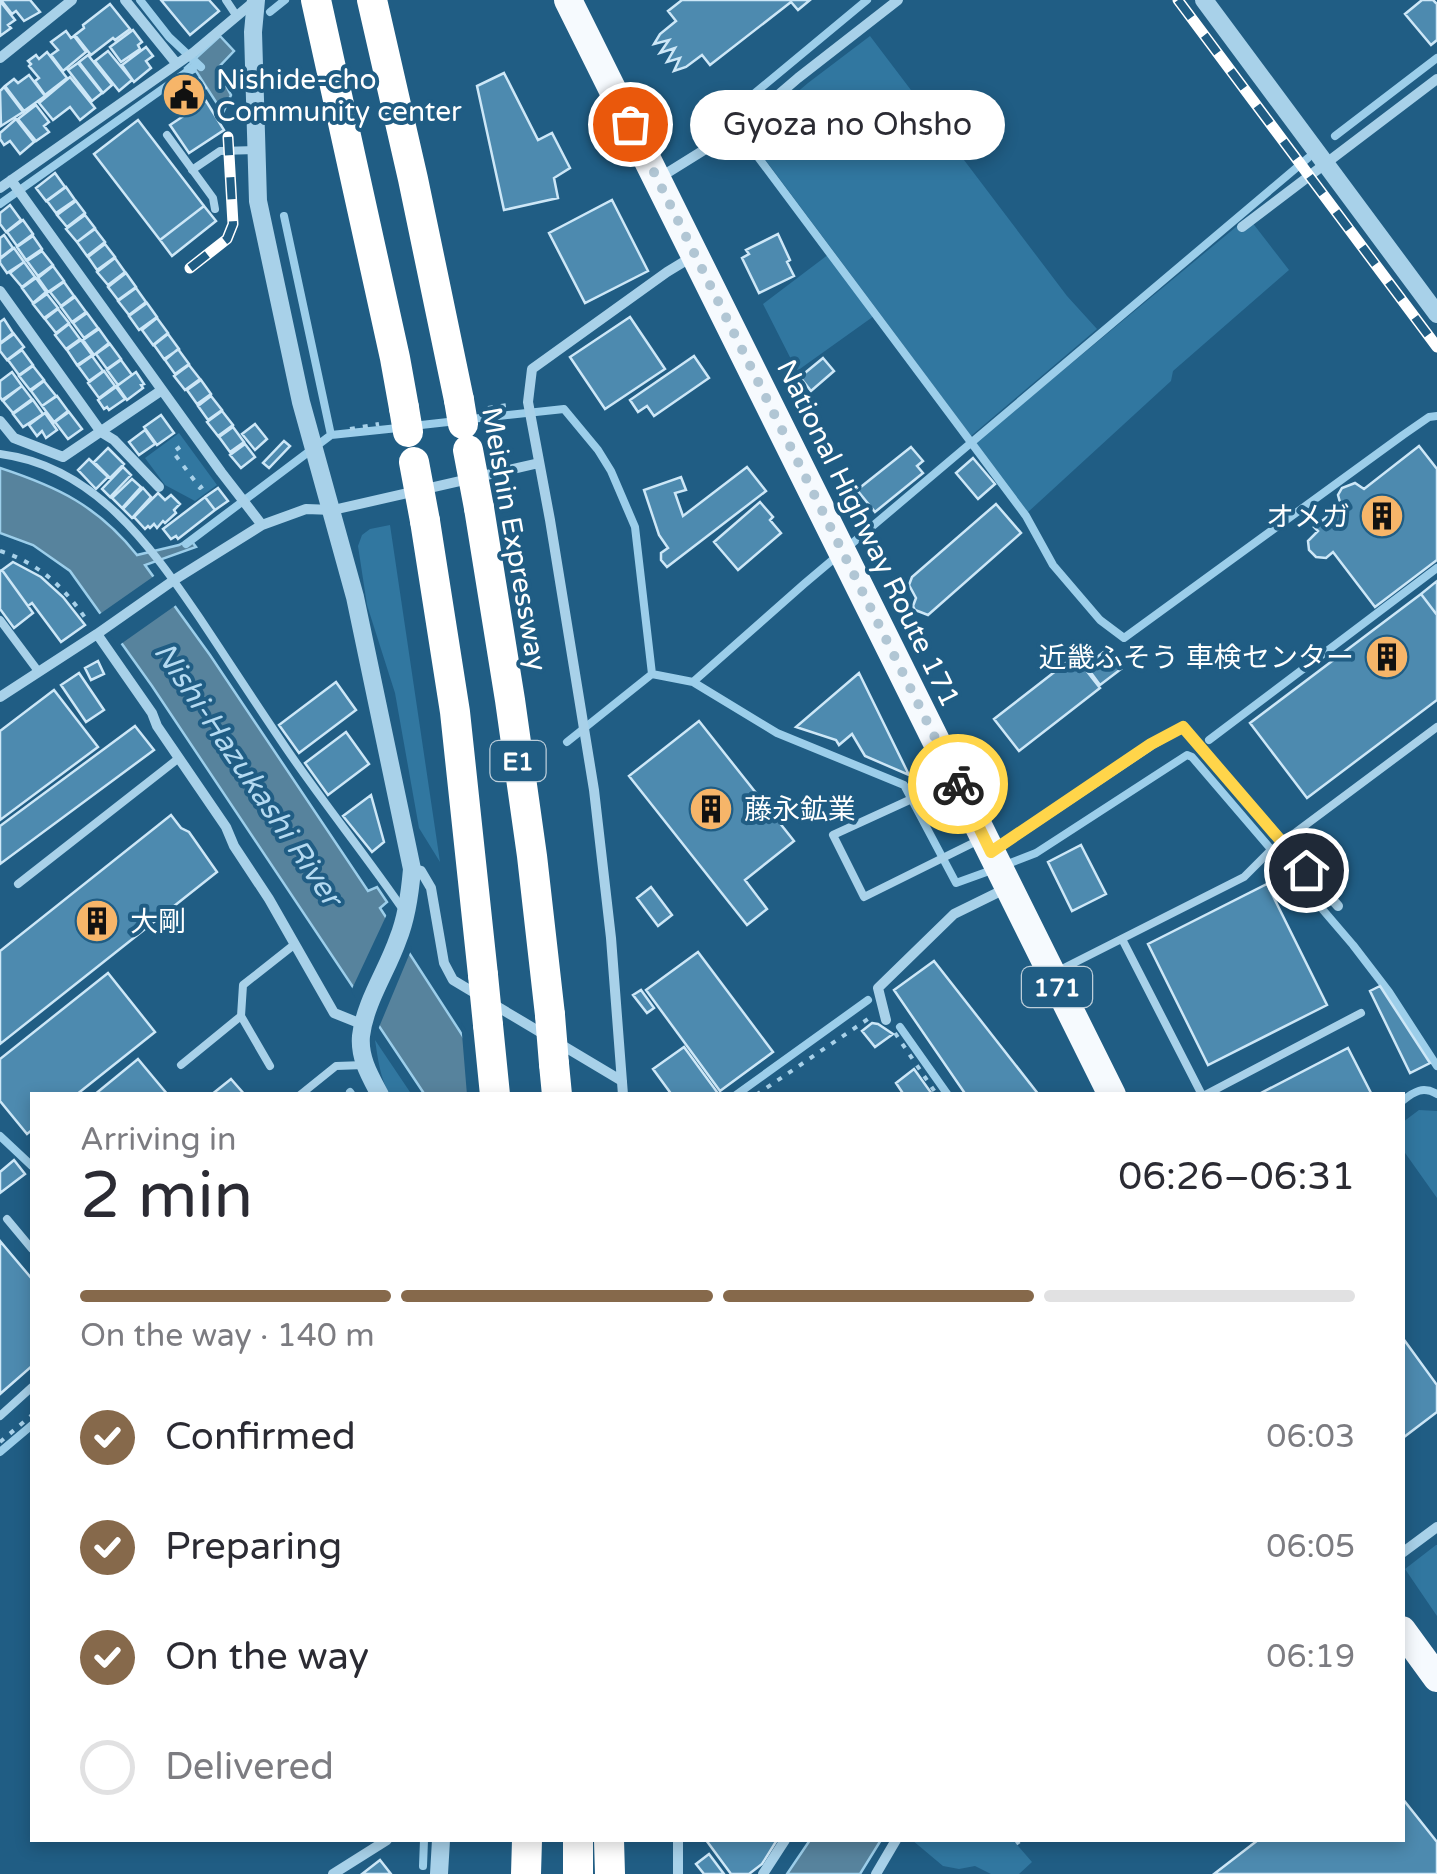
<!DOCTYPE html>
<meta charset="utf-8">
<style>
body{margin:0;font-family:"Varela Round","Noto Sans JP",sans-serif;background:#f2f2f3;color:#2b2b33;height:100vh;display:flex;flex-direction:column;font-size:38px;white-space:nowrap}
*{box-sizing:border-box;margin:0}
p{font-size:32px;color:#7c7c81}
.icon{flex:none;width:55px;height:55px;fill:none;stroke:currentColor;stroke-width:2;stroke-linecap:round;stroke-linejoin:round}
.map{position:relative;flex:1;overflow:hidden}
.side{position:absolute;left:30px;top:1092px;width:1375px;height:750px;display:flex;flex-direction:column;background:#fff;border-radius:0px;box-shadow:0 5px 15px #0003}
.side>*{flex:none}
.pin{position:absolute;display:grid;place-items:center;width:85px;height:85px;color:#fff;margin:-42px;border:5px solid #fff;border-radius:50%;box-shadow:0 2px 10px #0007}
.courier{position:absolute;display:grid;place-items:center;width:100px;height:100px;margin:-50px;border:8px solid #ffd54a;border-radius:50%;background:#fff;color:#222;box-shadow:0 2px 12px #0007}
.bubble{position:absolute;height:70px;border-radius:35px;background:#fff;box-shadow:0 5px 15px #0003;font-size:32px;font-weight:600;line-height:70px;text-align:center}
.headline em{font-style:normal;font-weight:600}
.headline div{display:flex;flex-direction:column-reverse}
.headline{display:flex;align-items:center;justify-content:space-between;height:170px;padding:0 50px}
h1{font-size:65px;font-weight:600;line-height:75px}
.bar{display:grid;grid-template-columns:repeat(4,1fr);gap:15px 10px;align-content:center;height:120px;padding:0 50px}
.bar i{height:12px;border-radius:8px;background:#e1e1e2}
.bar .on{background:#86694b}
.bar p{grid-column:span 4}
ol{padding:0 50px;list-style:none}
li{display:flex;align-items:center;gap:30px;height:110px}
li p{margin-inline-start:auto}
li .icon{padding:10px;border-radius:50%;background:#86694b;color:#fff;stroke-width:4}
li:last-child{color:#7c7c81}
li i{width:55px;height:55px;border:5px solid #e1e1e2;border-radius:50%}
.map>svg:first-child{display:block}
.green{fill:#3177a0}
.water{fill:#57839d;stroke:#9cceea;stroke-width:2.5}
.pier{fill:#205d84}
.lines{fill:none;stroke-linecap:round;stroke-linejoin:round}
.stream{stroke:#9cceea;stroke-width:8}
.building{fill:#4d8aaf;stroke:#cde7f7;stroke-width:2.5}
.path{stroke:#a8d1e9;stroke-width:4;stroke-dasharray:5 8;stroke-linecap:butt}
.service{stroke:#a8d1e9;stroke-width:8}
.minor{stroke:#a8d1e9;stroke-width:10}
.tertiary{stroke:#a8d1e9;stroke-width:18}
.trunk{stroke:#f6fafe;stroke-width:28}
.motorway{stroke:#fff;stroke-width:30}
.rail-casing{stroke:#fff;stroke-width:11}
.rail{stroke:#205d84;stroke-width:8;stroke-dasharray:22;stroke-linecap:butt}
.motorway-bridge{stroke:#fff;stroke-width:30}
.done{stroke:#b1c6d4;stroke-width:10;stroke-dasharray:0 18}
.route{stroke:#ffd54a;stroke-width:12}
.labels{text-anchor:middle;stroke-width:8;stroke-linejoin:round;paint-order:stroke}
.shield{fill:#205d84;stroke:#bcceda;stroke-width:2.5}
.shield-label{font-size:25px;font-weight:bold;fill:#fff}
.poi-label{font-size:28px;fill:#fff;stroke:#205d84;text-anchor:start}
.street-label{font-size:28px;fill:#fff;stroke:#205d84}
.water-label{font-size:30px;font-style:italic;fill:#b4daf1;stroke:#205d84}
</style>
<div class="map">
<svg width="1437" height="1874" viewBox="0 0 1437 1874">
<rect width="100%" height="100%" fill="#205d84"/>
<path class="green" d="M870,36L1067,296L1097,329L971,436L747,135L808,83Z
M1248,217L1289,270L1173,371L1171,381L1027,513L974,444Z
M829,254L874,316L797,371L763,304Z
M179,433L217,485L195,501L165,485L145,458Z
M390,525L440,862L419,828L395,693L367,605L358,546L362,535L370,529Z
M375,1040L412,1095H390C380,1078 378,1059 375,1040Z
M1419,1110L1437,1111V1198L1403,1150V1122Z
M1436,1545H1437V1616L1405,1569Z
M912,1840H1013L1032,1862L1019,1874H991L975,1866L959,1869L943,1866Z"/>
<path class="water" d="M220,36L234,51L217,69L231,95L223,113L196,71L190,74L185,68Z
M0,468C58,487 98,506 137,555L179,545L190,539L196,547L145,565L210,655L368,891L377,887L387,902L380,908L501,1095H425L152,686L70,571L33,545L0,533Z
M810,1840H881L860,1874H787Z"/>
<path class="pier" d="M157,574L179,603L118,646L97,616Z
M388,912L412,948L377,1032L351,991Z
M461,1022L505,1092L506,1095H467Z"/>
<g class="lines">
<path class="stream" d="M140,0L169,37L201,67
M270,12L285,0
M726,117L867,0
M1335,136L1437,58
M755,153L1026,516L1053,565L1100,620L1124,638L1403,435L1429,417L1437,416
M0,204L195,66
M471,419L564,409L598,450L611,471L635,527L652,674
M412,426L457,421
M331,435L398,428
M186,544L331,435L284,216
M693,682L804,584L1308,158
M1209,740L1437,568
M567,742L652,674L693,682L777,733L904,785L956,883L992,870
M1005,865L1036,853L1187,755L1192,757L1353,945L1389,992L1437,1066
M900,1027L948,1095
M350,1092L352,1095
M736,1095L868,1000
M1402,1101C1415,1091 1423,1086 1437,1094
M0,1136L32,1166
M0,1452L32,1425
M423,1866L424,1840"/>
</g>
<path class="building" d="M1,0H30L40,12L24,21L16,11L12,14Z
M161,0H209L219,11L190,35Z
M682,0H810L798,10L791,2L710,65L702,55L686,67L674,71L680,58L667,62L675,48L660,53L669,40L654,44L660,34L676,21L668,11Z
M1422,0H1433L1437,4V40L1431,45L1405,14Z
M0,1L15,20L8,25L11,28L0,36Z
M110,4L130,29L115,40L113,38L91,55L75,35L84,28L83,25Z
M133,30L142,42L138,45L140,49L121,62L110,47Z
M66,31L71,38L74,36L86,52L63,71L51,55L58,50L51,42Z
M146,47L153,56L146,61L151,68L134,82L122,65Z
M108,51L132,80L119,91L95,61Z
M47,52L67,78L45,95L35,81L39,78L29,66L31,64L28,61L36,55L39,59Z
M88,55L112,85L103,93L79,62Z
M78,63L102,93L92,101L68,70Z
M504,73L538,140L552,133L570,168L554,178L558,198L504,210L477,86Z
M29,75L45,96L24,111L5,86L14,79L18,83Z
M192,76L196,82L199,79L206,88L202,91L204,93L176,114L164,97Z
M70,77L95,108L80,120L70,107L53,120L39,103Z
M4,87L23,112L1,126L0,91Z
M206,101L224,130L189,153L170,125Z
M36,105L49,122L44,126L49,132L36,141L18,119Z
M16,119L34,142L20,154L10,141L4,145L0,139V133Z
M138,120L204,206L160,240L94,154Z
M55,173L65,187L46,201L36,188Z
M66,187L75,200L56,213L47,201Z
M612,200L648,271L585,303L549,233Z
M76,201L85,213L67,227L57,215Z
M10,205L21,220L6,232L0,224V213Z
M204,206L216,221L172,256L160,240Z
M85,215L95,228L77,242L66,229Z
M23,220L33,234L17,246L7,232Z
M95,229L105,242L87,256L77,242Z
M778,234L790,260L787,262L794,276L759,293L742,258L749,254L746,250Z
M4,235L13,248L0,258V238Z
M33,236L42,249L26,260L17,247Z
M105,244L115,257L97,270L88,257Z
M14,248L24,262L7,273L0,263V259Z
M42,251L53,265L38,276L27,261Z
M115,258L125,272L108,285L97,272Z
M24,262L35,277L22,287L10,273Z
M53,266L64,281L48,292L38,278Z
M126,273L136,287L118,300L108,287Z
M36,278L46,292L33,303L22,288Z
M64,282L74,296L61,306L50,292Z
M136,288L146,302L129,315L118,301Z
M47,294L58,308L44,318L33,304Z
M75,297L86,312L72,322L61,307Z
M147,303L157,317L139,330L129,316Z
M58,309L69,323L56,333L45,319Z
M87,313L98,328L84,338L73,323Z
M630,317L665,369L605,409L570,357Z
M157,318L168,333L153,345L142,330Z
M4,319L13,333L0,343V322Z
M69,324L80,339L66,349L55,335Z
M99,329L109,343L94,355L83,340Z
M14,334L24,347L7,360L0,351V344Z
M168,334L179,349L164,359L154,345Z
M81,340L92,355L77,365L67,350Z
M110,344L121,359L107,369L96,354Z
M178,349L189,364L175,374L165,360Z
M22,350L33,365L19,375L8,360Z
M92,356L103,371L89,381L78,366Z
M694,356L709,378L654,416L647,406L638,412L630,400Z
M823,358L834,371L811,391L800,377Z
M121,360L132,375L118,385L107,370Z
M189,365L200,379L185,390L174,376Z
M33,366L44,380L30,390L19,376Z
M104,371L115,386L99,398L88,383Z
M12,372L22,386L2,400L0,397V381Z
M136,372L144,384L141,385L143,388L127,400L117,386Z
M201,380L211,394L197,404L187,390Z
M44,381L56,396L42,406L31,391Z
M22,386L32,399L13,413L3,401Z
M116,387L125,399L109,410L107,407L104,409L98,400Z
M57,396L68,411L54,422L42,406Z
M211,396L222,410L208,420L198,406Z
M33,400L43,414L23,427L13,414Z
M222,411L233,425L218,436L207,422Z
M69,412L82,429L68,439L55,422Z
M45,413L57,430L46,438L42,431L37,436L29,425Z
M161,415L174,433L157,445L144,427Z
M255,424L267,439L255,450L242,434Z
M233,427L244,442L230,452L219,437Z
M145,430L155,444L139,455L129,442Z
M284,441L290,446L269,468L263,463Z
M245,444L255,457L241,468L230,455Z
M1419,446L1437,469V560L1375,607L1333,552L1326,558L1316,557L1309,550L1308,541L1318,531L1314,527L1341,506L1338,495L1342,488L1355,483L1364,489Z
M911,447L923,461L917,466L923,473L875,512L857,490Z
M108,448L124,464L110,478L94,462Z
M973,458L995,484L978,499L956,473Z
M89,459L108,477L96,489L78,470Z
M123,467L131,475L110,497L102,489Z
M747,467L766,491L667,567L661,560V553L668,548L659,535L644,490L681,477L686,490L675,493L683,516Z
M132,479L141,487L122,508L112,498Z
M143,488L151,497L132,518L123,509Z
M218,488L228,501L215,510L205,497Z
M158,493L165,500L171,495L180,504L174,510L176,513L165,523L163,521L157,528L154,524L150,528L148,526L145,529L134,517Z
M205,497L215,510L178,539L176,536L171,539L163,529Z
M760,502L773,517L770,520L781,533L738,570L714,542Z
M996,504L1021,533L928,615L915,610L913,606L916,598L909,585L912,577Z
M13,562L41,577L63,597L85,625L61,642L32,603L28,606L2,570Z
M2,570L33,613L14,628L0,609V571Z
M1437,581V615L1421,594Z
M1421,594L1437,615V700L1307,798L1250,723Z
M1106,650L1121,669L1100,685L1086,666Z
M1075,656L1100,688L1019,751L994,719Z
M98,661L104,674L91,680L85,668Z
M79,673L104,710L86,722L61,685Z
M859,673L909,775L865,756L852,734L839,745L836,740L796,727Z
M336,682L356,710L299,753L279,725Z
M54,690L98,747L0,820V731Z
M699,721L794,841L745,880L767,909L747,925L629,776Z
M135,726L154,750L0,864V826Z
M346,732L369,764L328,795L305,763Z
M371,795L384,842L372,852L343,816Z
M171,815L181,828L189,832L217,872L0,1044V951Z
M1081,845L1106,894L1072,911L1048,862Z
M1267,884L1327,1005L1208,1065L1148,944Z
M651,887L672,915L658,926L637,898Z
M698,952L773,1052L720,1091L646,990Z
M934,961L1039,1095H966L894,990Z
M108,973L155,1032L76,1095H32V1130L27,1134L0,1101V1059Z
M1380,986L1430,1063L1410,1073L1370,991Z
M641,990L654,1008L647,1013L633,995Z
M872,1023L878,1024L893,1034L875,1047L862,1031Z
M684,1047L717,1092L714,1095H672L653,1069Z
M1348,1048L1372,1095H1257Z
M138,1059L168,1095H94Z
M914,1069L932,1094L931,1095H904L896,1083Z
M231,1079L245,1095H211Z
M14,1160L25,1174L0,1193V1172Z
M0,1241L32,1279V1366L0,1394Z
M1402,1337L1437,1385V1412L1404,1437L1402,1435Z
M1402,1798L1437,1842V1874H1214L1258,1840H1402Z
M706,1840H777L762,1864L749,1874H731Z
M709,1854L724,1874H704L696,1864Z
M380,1860L391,1874H362Z"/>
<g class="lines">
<path class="path" d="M488,408L513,404
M350,429L379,424
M180,447L173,452L200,488L209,481
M0,551C39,563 65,588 88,622
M895,1033L937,1095
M756,1095L868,1019
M0,1442L32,1415
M1016,1840L1021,1847"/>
<path class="service" d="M226,0L236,15
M167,135L213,198L215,209
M192,170L220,151L257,150
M0,454C94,466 150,545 199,617C229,662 258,707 288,751C325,805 367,857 404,911
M0,620L38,671
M951,781L833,835L864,897L977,841
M18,884L179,758
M1122,939L1202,1095
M1056,972L1244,877L1268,853L1437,727
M241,1016L270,1066
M181,1065L241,1016L243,985L295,944
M300,1095L336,1066L364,1065
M1205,1095L1361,1013
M7,1219L32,1249
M0,1416L32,1387"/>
<path class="minor" d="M125,0L176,63
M0,58L72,0
M659,178L741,127L798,78L898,0
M11,180L221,472L262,525
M0,188L194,52L256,0
M1242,227L1437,79
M0,291L101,432L114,440L159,487
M0,421L14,438L63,457L162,390
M97,634L152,713L157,726L226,827L234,846L269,899L334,1013L364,1025
M0,697L97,634L174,580L262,525L306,509L333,510L539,463
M993,851L1151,745L1183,727L1338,906
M412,869L421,871L431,888L444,963L453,980L478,995
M493,1004L622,1081
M886,1020L878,988L954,914L1007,888
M623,1095L611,938L594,790L550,520L528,402L532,369L667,272L695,255
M1402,1553L1437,1527
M678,1840V1874
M333,1874L387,1840
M763,1874L785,1840
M876,1874L896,1840"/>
<path class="tertiary" d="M256,0L253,32L258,201L301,402L355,597L412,869C410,893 407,917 398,939C387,971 365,1002 361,1036C359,1058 370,1076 380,1095
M1204,0L1437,314
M439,1874L441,1840"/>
<path class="trunk" d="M568,0L1112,1095
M1402,1630L1437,1678"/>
<path class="motorway" d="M316,0L395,358L404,408
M372,0L413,179L459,400
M479,508L510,700L532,856L550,1015
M425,521L455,712L483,975
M488,1025L495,1095
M554,1064L557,1095
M578,1840V1874
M609,1840L610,1874
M526,1874L527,1840"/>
<g class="rail-casing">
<path id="rail" d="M1178,0L1437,347
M190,268L227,239L233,224L228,137"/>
</g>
<use href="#rail" class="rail"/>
<path class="motorway-bridge" d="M459,400L463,424
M404,408L408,432
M468,450L479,508
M414,462L425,521
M483,975L488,1025
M550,1015L554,1064"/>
</g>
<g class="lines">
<path class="done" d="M630,124L958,784"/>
<path class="route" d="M958,784L991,852L1151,744L1183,727L1306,870"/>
</g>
<defs>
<g id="civic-disc" transform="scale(2.25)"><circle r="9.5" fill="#f6b569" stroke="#205d84"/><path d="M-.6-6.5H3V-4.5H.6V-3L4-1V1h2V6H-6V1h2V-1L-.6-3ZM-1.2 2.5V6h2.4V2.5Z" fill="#111"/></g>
<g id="building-disc" transform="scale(2.25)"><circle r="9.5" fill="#f6b569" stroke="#205d84"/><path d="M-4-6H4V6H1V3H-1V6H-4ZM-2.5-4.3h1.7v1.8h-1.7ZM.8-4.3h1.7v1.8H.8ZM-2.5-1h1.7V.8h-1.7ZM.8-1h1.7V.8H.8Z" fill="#111"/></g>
</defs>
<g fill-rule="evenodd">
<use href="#civic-disc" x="184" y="95"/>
<use href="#building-disc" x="1382" y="516"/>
<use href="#building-disc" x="1387" y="657"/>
<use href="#building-disc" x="711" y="809"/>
<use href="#building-disc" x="97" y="921"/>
</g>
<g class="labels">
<g class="shield">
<rect x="490.5" y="741" width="55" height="40" rx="8"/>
<rect x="1022" y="967" width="70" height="40" rx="8"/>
</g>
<g class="shield-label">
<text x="518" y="770">E1</text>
<text x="1057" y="996">171</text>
</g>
<g class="poi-label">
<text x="216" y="89">Nishide-cho<tspan x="216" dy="32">Community center</tspan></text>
<text x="1350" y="526" text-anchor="end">オメガ</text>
<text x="1354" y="667" text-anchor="end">近畿ふそう 車検センター</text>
<text x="744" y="819">藤永鉱業</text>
<text x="130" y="931">大剛</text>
</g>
<g class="street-label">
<text transform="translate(869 533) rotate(64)" y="10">National Highway Route 171</text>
<text transform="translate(515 539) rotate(80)" y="10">Meishin Expressway</text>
</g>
<g class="water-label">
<text transform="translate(248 774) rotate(56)" y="10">Nishi-Hazukashi River</text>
</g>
</g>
</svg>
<div class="pin" style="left:630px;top:124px;background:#ea580c"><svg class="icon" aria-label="bag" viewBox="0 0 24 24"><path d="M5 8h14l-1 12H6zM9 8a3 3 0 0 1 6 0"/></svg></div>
<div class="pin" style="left:1306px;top:870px;background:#1f2937"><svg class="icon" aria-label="home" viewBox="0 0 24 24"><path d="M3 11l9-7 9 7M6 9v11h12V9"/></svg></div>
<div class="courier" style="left:958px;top:784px"><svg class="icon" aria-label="bike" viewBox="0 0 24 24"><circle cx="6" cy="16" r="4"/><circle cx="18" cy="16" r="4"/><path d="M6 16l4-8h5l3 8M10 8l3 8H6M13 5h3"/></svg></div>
<div class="bubble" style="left:690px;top:90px;width:315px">Gyoza no Ohsho</div>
<section class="side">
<div class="headline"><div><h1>2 min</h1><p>Arriving in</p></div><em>06:26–06:31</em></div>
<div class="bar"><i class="on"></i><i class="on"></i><i class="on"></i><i></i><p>On the way · 140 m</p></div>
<ol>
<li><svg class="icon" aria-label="check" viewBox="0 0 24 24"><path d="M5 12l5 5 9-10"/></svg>Confirmed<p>06:03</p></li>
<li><svg class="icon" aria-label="check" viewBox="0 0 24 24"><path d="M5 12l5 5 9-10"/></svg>Preparing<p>06:05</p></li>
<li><svg class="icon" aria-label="check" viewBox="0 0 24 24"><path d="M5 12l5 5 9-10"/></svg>On the way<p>06:19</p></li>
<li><i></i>Delivered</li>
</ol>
</section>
</div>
